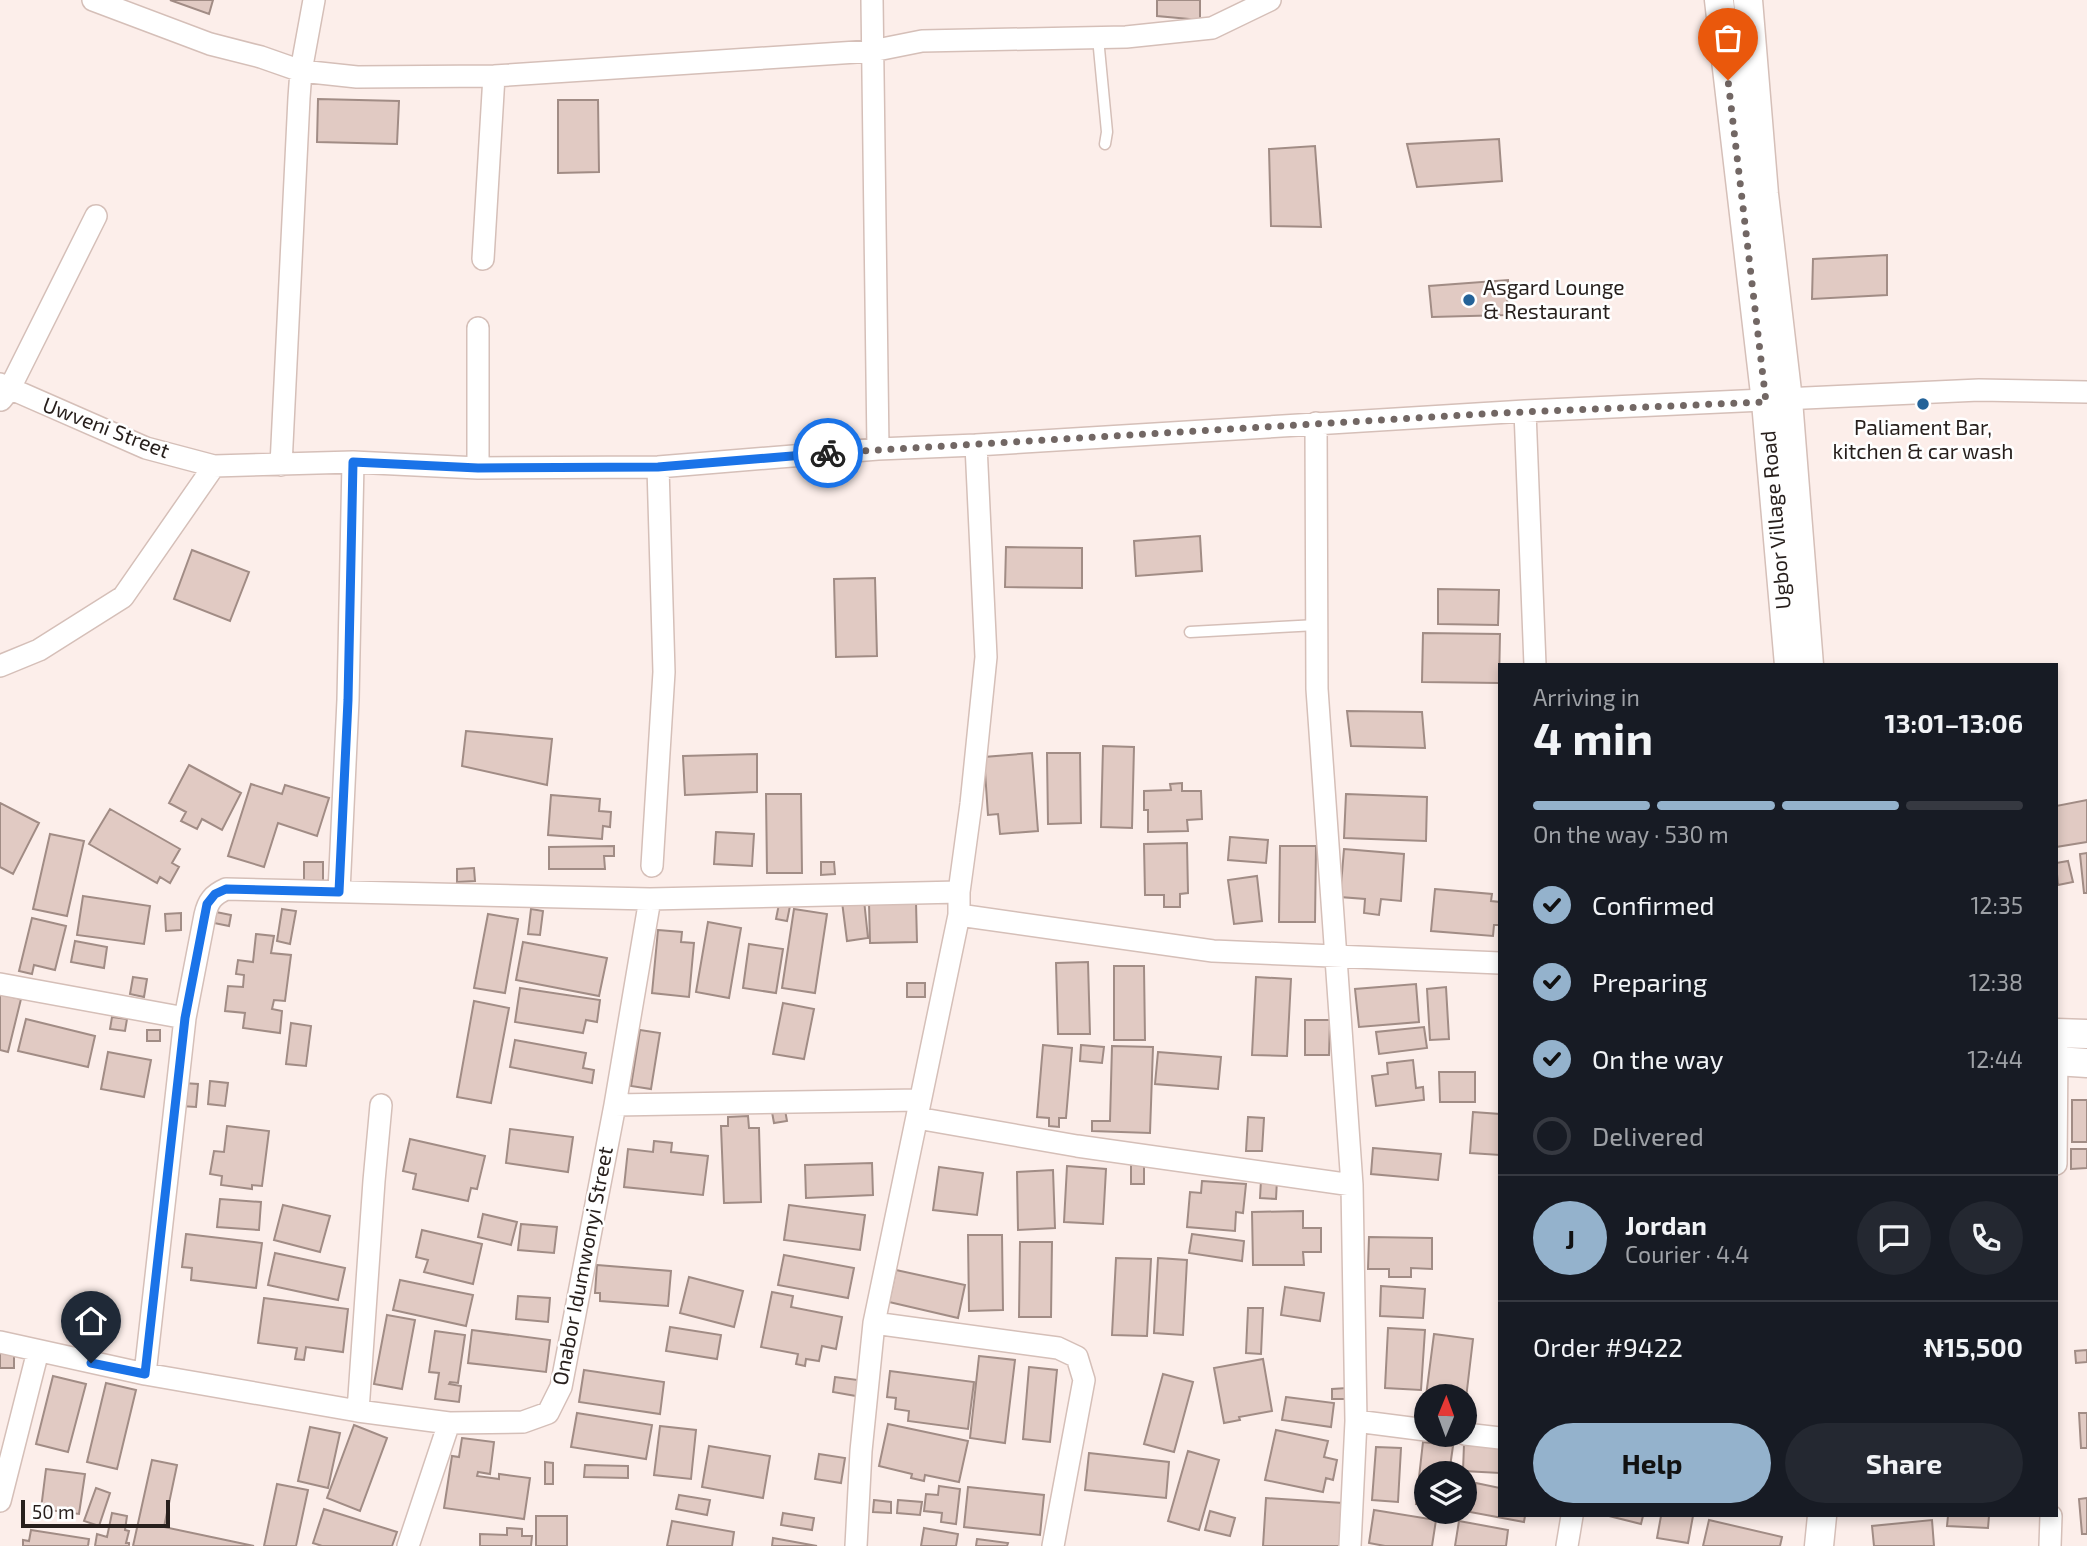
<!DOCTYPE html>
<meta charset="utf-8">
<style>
body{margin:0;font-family:"Exo 2",sans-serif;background:#242831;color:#f1f3f6;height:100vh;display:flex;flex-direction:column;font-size:26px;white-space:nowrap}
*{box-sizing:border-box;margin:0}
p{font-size:23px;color:#9ea1a6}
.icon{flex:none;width:38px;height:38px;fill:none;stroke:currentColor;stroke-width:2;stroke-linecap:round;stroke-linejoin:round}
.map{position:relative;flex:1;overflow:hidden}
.panel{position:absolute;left:1498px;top:663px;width:560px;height:854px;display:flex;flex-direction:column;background:#171b24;border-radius:0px;box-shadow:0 4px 10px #0003}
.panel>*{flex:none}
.needle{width:46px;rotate:1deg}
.fabs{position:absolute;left:1414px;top:1384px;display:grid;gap:14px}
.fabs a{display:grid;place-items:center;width:63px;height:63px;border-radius:50%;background:#171b24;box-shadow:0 4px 10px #0003;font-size:35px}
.scale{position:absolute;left:21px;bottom:18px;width:149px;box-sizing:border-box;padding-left:7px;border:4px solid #271f1c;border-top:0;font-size:19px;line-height:24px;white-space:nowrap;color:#271f1c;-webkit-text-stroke:5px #fff;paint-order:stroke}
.pin{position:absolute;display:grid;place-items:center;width:60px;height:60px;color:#fff;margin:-72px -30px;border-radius:50% 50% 50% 0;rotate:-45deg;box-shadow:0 0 7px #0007}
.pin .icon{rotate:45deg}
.courier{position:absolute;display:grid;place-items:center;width:70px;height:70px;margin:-35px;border:5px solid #1a73e8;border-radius:50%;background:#fff;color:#222;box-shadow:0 2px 9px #0007}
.head em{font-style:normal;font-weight:700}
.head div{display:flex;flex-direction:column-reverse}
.head{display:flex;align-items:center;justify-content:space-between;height:119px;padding:0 35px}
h1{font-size:46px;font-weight:700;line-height:52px}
.bar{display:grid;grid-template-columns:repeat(4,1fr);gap:10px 7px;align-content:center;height:84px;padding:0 35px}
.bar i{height:9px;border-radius:5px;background:#363941}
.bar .selected{background:#94b2cc}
.bar p{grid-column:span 4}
.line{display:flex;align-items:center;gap:18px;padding:0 35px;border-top:2px solid #363941}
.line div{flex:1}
.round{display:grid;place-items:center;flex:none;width:74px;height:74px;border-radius:37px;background:#242831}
ol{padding:0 35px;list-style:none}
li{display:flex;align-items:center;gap:21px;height:77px}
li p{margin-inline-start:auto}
li .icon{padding:7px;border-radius:50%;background:#94b2cc;color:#111;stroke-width:4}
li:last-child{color:#9ea1a6}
li i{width:38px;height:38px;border:4px solid #363941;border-radius:50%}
.cta{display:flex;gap:14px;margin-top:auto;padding:14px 35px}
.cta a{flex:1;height:80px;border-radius:42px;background:#94b2cc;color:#111;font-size:28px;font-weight:700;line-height:80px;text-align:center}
.cta a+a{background:#242831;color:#f1f3f6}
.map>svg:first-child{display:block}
.building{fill:#e1cac3;stroke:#a18c85;stroke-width:2}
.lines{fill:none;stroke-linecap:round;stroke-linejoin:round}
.lane-casing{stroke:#d5bfb8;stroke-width:13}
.street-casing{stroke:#d5bfb8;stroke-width:24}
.secondary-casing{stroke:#d5bfb8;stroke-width:31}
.lane{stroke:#fff;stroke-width:10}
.street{stroke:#fff;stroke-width:21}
.secondary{stroke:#fff;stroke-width:28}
.done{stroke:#726764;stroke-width:7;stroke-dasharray:0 12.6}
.route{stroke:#1a73e8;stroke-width:9}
.poi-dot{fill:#236298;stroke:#fff;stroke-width:2.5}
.labels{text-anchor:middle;stroke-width:5;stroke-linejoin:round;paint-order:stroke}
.poi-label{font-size:21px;fill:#271f1c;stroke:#fff;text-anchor:start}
.street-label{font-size:21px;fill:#271f1c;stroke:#fff}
</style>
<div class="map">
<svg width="2087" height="1546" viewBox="0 0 2087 1546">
<rect width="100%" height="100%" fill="#fceeea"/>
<path class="building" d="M170,0H213L209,14Z
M1157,0H1200V20L1157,16Z
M318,99L399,101L397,144L317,142Z
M558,100H598L599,172L558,173Z
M1499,139L1502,181L1417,187L1407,144Z
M1315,146L1321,227L1271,226L1269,149Z
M1887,255V295L1812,299L1813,259Z
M1508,280L1507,315L1432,317L1429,286Z
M1200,536L1202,571L1136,576L1134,541Z
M1006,547L1082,548V588L1005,587Z
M192,550L249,572L230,621L174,599Z
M875,578L877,656L836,657L834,579Z
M1438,589L1499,590L1498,625L1438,624Z
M1423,633L1500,634L1499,683L1422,682Z
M1347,711L1422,712L1425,748L1351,746Z
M466,731L552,739L547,785L462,766Z
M1103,746L1134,747L1132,828L1101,827Z
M1032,753L1038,831L1000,834L998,814L988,815L984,757Z
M1047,753H1080L1081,823L1048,824Z
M757,754V792L685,795L683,756Z
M189,765L241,793L222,830L202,819L197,829L181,821L186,812L169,803Z
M1182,783V791H1201L1202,819L1187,820L1188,831L1148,832V810H1144V791L1171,790L1170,784Z
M251,784L282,794L285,785L329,798L317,836L278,823L264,867L228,856Z
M766,794H801L802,873H767Z
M1346,794L1427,797L1426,841L1344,838Z
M551,795L600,799L599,811L611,812L610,827L603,826L602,839L548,835Z
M2087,800V842L2056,847V806Z
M0,803L39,823L13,874L0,867Z
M110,809L180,849L172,863L179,867L170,883L160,877L157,883L89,844Z
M716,832L754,834L752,866L714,864Z
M50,834L84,841L67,916L33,909Z
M1230,837L1268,840L1266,863L1228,860Z
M1187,843L1188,893L1180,894V907H1164V895H1145L1144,844Z
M614,846V856H604L605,869H549V847Z
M1280,846H1316L1315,922H1279Z
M1344,849L1404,854L1401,901L1381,899L1379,915L1364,913L1365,899L1340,897Z
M2087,853V893H2084L2080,854Z
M2068,861L2073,882L2058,885L2056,863Z
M304,862H323V881H304Z
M821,862H834L835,874L821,875Z
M474,868L475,881L457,882V869Z
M1257,876L1262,921L1234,924L1228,880Z
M1435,889L1492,894L1491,901L1500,902V925H1494L1493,936L1431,931Z
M83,896L150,906L144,944L77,935Z
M864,900L868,938L847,941L842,902Z
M916,902L917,942L870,943L869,903Z
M779,904L790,906L787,921L776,919Z
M282,909L296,911L290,944L277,941Z
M531,909L543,911L540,935L528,934Z
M794,909L827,914L815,993L782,988Z
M216,912L231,915L229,926L214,923Z
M181,913V930L166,931L165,914Z
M488,914L518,919L505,993L474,988Z
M32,918L66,926L55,970L34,965L32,974L19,971Z
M708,922L741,928L729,998L696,992Z
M658,930L682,932L681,942L694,943L689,997L652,993Z
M256,934L274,936L271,953L291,955L285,1001L274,1000L272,1009L282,1011L280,1033L243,1028L245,1013L225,1011L228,986L243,987L244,975L236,974L238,960L253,962Z
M75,941L107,947L104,968L71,962Z
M523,942L607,958L599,996L516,980Z
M749,944L783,949L776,993L743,988Z
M1088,962L1090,1034H1058L1056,963Z
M1114,966H1144L1145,1040H1114Z
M133,977L147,979L144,997L130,994Z
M1256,977L1291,979L1287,1056L1252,1055Z
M907,983H925V997H907Z
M1416,984L1419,1022L1359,1027L1355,989Z
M1446,987L1449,1039L1430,1040L1427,989Z
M520,988L600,1000L597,1022L586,1020L583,1033L515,1022Z
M0,994L21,999L8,1052L0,1050Z
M474,1001L509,1008L491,1103L457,1097Z
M783,1003L814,1009L804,1059L773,1054Z
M112,1017L127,1019L125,1031L110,1029Z
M26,1019L95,1036L88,1067L18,1051Z
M1305,1020H1330L1329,1055H1305Z
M291,1023L311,1026L306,1066L286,1064Z
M1424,1027L1427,1048L1379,1054L1376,1032Z
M147,1030H160V1041H147Z
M640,1030L660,1033L651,1089L631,1086Z
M515,1040L586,1053L583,1068L594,1070L592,1083L510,1067Z
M1043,1045L1072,1048L1066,1118H1059V1127L1049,1126V1118L1037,1117Z
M1081,1045L1104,1047L1102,1063L1080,1061Z
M1112,1046L1153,1047L1150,1133L1092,1131V1121H1110Z
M108,1052L151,1060L144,1097L101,1089Z
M1158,1052L1221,1057L1218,1089L1155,1084Z
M1413,1060L1416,1088L1423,1087L1424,1100L1376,1106L1372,1076L1388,1074L1387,1063Z
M1439,1072H1475V1102H1440Z
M210,1081L228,1083L225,1106L208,1104Z
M183,1083L198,1084L196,1107L181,1106Z
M2072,1100H2087V1142H2072Z
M785,1110L787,1121L774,1123L772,1112Z
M1473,1112L1500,1114V1155L1470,1153Z
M748,1116L749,1128H759L761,1202L724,1203L721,1126H728V1117Z
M1248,1117L1264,1118L1262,1151H1246Z
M227,1126L269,1131L262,1186L252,1185V1189L221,1185L222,1176L210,1174L214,1151L224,1152Z
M510,1129L573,1137L568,1172L506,1163Z
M410,1139L485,1156L477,1189L471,1188L468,1201L413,1189L416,1174L403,1171Z
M654,1141L672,1143L671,1152L708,1156L703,1195L624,1187L628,1149L653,1152Z
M1373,1148L1441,1154L1438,1180L1371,1174Z
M2071,1149H2087V1168L2071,1169Z
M872,1163L873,1195L806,1198L805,1165Z
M1131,1164H1144V1184H1131Z
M1067,1166L1106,1169L1103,1224L1064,1222Z
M939,1167L983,1173L977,1215L933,1210Z
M1053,1170L1055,1228L1018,1230L1017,1172Z
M1261,1180H1277L1276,1199L1260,1198Z
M1202,1181L1246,1184L1243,1213L1236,1212L1235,1231L1187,1227L1190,1192L1201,1193Z
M220,1199L261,1202L259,1230L217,1227Z
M283,1205L330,1216L320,1252L274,1240Z
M789,1205L865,1215L860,1250L784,1240Z
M1303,1211V1228H1321V1252H1303L1304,1265H1253L1252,1212Z
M483,1214L517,1222L511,1245L478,1237Z
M521,1224L557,1227L554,1253L518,1250Z
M422,1230L482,1244L473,1284L424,1272L428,1260L416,1257Z
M186,1234L262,1243L256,1288L191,1280L192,1268L182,1267Z
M1192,1234L1244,1241L1242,1261L1189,1253Z
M968,1235H1002L1003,1310L969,1311Z
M1369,1237L1432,1238V1269L1411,1268V1277H1389V1269H1368Z
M1020,1242H1052L1051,1317H1019Z
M275,1253L345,1268L338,1300L268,1285Z
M784,1255L854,1268L848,1298L778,1285Z
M1116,1258L1151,1259L1147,1336L1112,1335Z
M1158,1258L1187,1260L1183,1335L1154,1333Z
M597,1265L671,1271L668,1306L600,1301V1293H595Z
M896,1270L965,1285L958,1318L889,1302Z
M689,1277L743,1291L734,1327L680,1313Z
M400,1280L473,1295L466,1326L393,1310Z
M1381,1286L1425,1289L1423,1318L1380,1316Z
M1285,1287L1324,1293L1320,1321L1281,1315Z
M772,1292L793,1296L791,1307L842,1317L836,1349L822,1346L819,1361L806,1359L805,1366L796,1364L798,1354L761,1347Z
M518,1296L550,1298L548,1322L516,1319Z
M264,1298L348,1309L343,1352L306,1347L304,1360L295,1359L297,1348L258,1343Z
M1248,1308H1263L1261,1354L1246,1353Z
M387,1315L415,1320L402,1389L374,1384Z
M670,1327L721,1335L717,1359L666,1351Z
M1388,1328L1425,1330L1421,1390L1385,1388Z
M472,1330L550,1340L546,1372L468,1363Z
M435,1331L465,1335L458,1383L450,1382L449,1384L461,1386L459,1402L435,1399L439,1373L429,1372Z
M1434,1334L1473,1339L1465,1407V1396H1426Z
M2087,1350V1362L2076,1363L2075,1351Z
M0,1351H14V1368H0Z
M979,1356L1015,1360L1005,1443L970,1438Z
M1263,1359L1272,1411L1239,1417L1240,1420L1224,1423L1214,1368Z
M1029,1367L1057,1370L1050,1442L1023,1439Z
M584,1370L664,1382L660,1414L579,1402Z
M890,1371L974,1382L968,1429L908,1421L909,1411L895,1409L896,1398L887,1397Z
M1163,1374L1193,1382L1174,1452L1144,1444Z
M53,1376L86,1384L68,1452L36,1444Z
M835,1377L858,1380L856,1396L833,1392Z
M106,1383L136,1390L117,1469L87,1462Z
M1347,1388V1399H1332V1389Z
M1286,1397L1334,1403L1331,1427L1282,1420Z
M577,1413L652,1425L646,1459L571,1447Z
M2079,1413H2087V1448H2081Z
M888,1424L968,1441L959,1482L925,1475L924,1481L911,1478L912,1474L879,1466Z
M354,1425L387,1438L360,1511L327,1498Z
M660,1426L696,1430L691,1479L654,1475Z
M310,1427L340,1433L328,1488L298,1481Z
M1276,1430L1328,1441L1324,1457L1337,1460L1333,1480L1326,1478L1323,1492L1265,1480Z
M462,1438L494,1442L490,1474L478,1472L477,1476L499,1479V1474L530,1478L524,1519L444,1508L452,1456L459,1457Z
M1423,1442L1453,1446L1449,1474H1426V1505L1416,1504Z
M1464,1444L1500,1445V1473L1463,1471Z
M709,1446L770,1456L763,1498L702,1487Z
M1376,1447L1401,1448L1398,1502L1372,1500Z
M1188,1451L1219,1460L1199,1530L1168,1521Z
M1089,1453L1169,1462L1166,1498L1085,1490Z
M819,1454L845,1458L841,1483L815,1479Z
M152,1460L177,1465L164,1527L254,1546H133Z
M545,1462L553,1463V1484H545Z
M585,1465L628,1466V1478L584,1477Z
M46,1469L85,1474L79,1514L41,1509Z
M1476,1483L1500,1488V1516H1525L1524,1522L1470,1512Z
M277,1484L308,1490L296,1546H264Z
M939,1486L960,1489L956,1524L941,1522L942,1513L924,1511L926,1494L938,1495Z
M968,1487L1044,1495L1040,1535L964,1527Z
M96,1488L110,1493L99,1526L84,1521Z
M679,1495L710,1500L707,1515L676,1509Z
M1266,1498L1343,1503L1340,1546H1263Z
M2087,1498V1534H2082L2079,1499Z
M874,1500L891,1502V1513L873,1512Z
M898,1500L922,1502L920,1515L897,1513Z
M324,1509L397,1532L392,1546H322L313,1543Z
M1374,1510L1436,1520L1432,1546H1385L1369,1543Z
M1210,1511L1235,1518L1230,1536L1205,1530Z
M112,1513L127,1516L125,1530L129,1531L126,1543H129V1546H95L97,1534L107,1537Z
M783,1513L814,1518L812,1530L781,1525Z
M536,1516H567V1546H536Z
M1609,1516H1643L1641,1524Z
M1661,1516H1693L1688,1543L1657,1538Z
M1948,1516H1989L1988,1528L1947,1526Z
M1709,1520L1782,1537L1780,1546H1703Z
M1932,1520L1934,1546H1874L1872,1526Z
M672,1521L734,1532L732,1546H667Z
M1459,1521L1508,1530L1506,1546H1455Z
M507,1528L522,1529V1536H532L531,1546H480V1534L507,1535Z
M924,1528L958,1534L956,1546H921Z
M31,1530L89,1539L88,1546H23V1540L29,1541Z
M773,1538L817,1546H772Z
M977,1539L1008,1543L1007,1546H976Z"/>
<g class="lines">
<g class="lane-casing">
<path id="lane" d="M1098,38L1107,132L1105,144
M1190,632L1317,625"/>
</g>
<g class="street-casing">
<path id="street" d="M93,0L210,44L261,57L301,71L357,77L494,76L872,51L922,41L1126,37L1212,28L1270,0
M872,0L878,449
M483,259L494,76
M478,328V468
M0,384L146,448L214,466L353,462L478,468L658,467L878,449L976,445L1525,411L1979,390L2087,392
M1,400L9,390L96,216
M1525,411L1535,665
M1316,423L1317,689L1352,1185L1356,1421L1426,1430
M281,465L299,98L301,71L314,0
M0,666L39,650L123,597L214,466
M652,866L664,672L658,467
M339,892L348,700L353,462
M959,915L1213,951L1500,963
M0,984L185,1018
M615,1105L920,1100
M917,1118L1077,1146L1352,1185
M2056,1164L2057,1049
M874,1323L1058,1348L1077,1357L1084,1380L1053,1546
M0,1342L145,1374L358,1411L449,1423L523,1422L548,1413L561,1387L615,1105L650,899
M145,1374L185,1018L205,915C208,901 213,895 226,889L650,899L959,892
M358,1411L374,1181L381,1105
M1465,1434L1500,1438
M0,1501L38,1351
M408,1546L449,1423
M856,1546L861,1451L874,1323L959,915V892L971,804L986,657L976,445
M1350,1546L1356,1421
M1567,1546L1572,1516
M2050,1546L2051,1516"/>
</g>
<g class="secondary-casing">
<path id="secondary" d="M1719,0L1766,402L1789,665
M1748,0L1764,194L1788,400L1809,665
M2056,1033L2087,1034
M2056,1061L2087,1063
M1819,1546L1822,1516"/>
</g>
<use href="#lane" class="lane"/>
<use href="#street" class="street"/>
<use href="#secondary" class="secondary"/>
</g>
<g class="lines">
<path class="done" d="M828,453L1499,413L1766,402L1728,80"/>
<path class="route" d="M91,1363L145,1374L185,1018L207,904L215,894L226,889L339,892L348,700L353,462L478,468L658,467L828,453"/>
</g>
<g class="poi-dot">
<circle cx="1469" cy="300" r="7"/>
<circle cx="1923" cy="404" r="7"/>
</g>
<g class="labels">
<g class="poi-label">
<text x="1483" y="295">Asgard Lounge<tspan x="1483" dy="24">&amp; Restaurant</tspan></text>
<text x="1923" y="435" text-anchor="middle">Paliament Bar,<tspan x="1923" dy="24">kitchen &amp; car wash</tspan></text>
</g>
<g class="street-label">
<text transform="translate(106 428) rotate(21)" y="7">Uwveni Street</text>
<text transform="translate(1776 520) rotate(-95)" y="7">Ugbor Village Road</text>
<text transform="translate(583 1266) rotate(-79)" y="7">Onabor Idumwonyi Street</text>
</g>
</g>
</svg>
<div class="fabs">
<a><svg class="needle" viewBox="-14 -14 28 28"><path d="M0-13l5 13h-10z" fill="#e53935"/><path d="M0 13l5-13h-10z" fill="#9ea1a6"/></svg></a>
<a><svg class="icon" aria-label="layers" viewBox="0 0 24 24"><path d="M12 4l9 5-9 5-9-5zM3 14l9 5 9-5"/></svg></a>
</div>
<div class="scale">50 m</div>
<div class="pin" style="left:1728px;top:80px;background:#ea580c"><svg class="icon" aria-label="bag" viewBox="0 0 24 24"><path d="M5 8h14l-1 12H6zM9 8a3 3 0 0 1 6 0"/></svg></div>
<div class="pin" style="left:91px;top:1363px;background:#1f2937"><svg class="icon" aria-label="home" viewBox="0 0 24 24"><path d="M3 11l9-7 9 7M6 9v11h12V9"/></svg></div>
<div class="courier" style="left:828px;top:453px"><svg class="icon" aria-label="bike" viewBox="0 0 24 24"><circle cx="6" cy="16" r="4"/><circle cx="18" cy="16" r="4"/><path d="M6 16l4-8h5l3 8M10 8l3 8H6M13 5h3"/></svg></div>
<section class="panel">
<div class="head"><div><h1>4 min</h1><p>Arriving in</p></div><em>13:01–13:06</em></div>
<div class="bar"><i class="selected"></i><i class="selected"></i><i class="selected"></i><i></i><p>On the way · 530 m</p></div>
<ol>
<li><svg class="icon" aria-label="check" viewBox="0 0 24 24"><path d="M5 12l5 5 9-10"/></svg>Confirmed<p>12:35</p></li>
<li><svg class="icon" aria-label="check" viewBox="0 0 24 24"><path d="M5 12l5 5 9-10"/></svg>Preparing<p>12:38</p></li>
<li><svg class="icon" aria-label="check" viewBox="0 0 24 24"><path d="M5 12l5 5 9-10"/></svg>On the way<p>12:44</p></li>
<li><i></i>Delivered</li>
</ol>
<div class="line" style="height:126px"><b class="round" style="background:#94b2cc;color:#111">J</b><div><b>Jordan</b><p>Courier · 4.4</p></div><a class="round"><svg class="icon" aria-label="chat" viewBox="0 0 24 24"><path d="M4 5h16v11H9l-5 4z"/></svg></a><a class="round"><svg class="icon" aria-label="phone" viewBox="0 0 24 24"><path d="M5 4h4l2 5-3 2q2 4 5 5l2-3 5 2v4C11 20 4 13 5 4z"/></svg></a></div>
<div class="line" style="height:91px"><div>Order #9422</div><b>₦15,500</b></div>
<div class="cta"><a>Help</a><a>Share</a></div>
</section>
</div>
